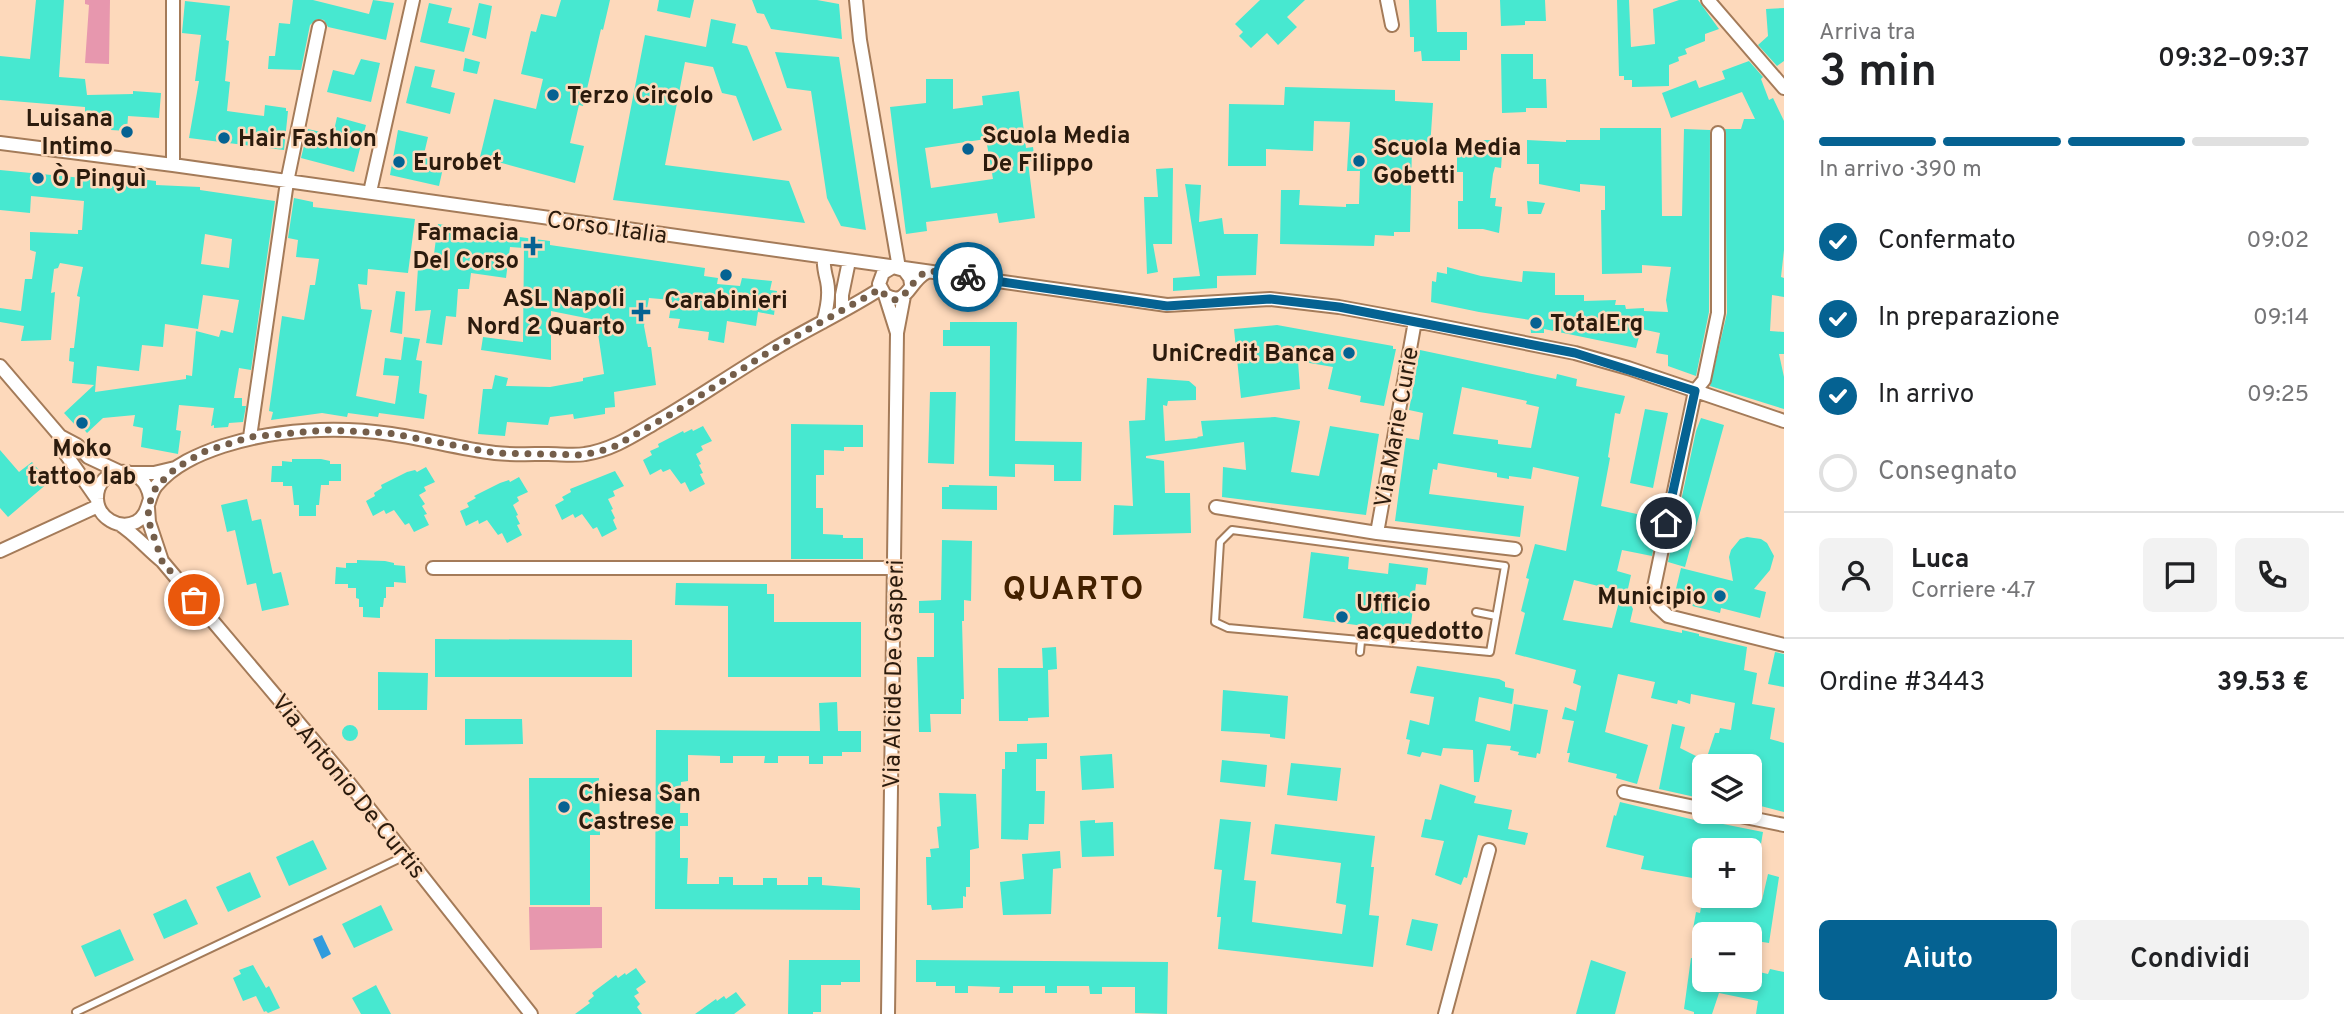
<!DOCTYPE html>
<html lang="it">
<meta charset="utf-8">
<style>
body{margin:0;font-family:Overpass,sans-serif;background:#f2f2f2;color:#202124;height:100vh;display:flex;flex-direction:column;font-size:26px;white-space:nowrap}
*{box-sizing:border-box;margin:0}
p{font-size:23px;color:#757577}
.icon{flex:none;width:38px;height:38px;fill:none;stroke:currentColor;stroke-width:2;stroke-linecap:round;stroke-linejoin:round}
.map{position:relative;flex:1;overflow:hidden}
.drawer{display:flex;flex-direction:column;background:#fff;width:560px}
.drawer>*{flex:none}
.tools{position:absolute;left:1692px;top:754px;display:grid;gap:14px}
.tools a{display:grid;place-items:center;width:70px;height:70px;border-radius:10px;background:#fff;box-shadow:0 4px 10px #0003;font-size:35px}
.pin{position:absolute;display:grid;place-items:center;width:60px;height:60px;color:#fff;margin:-30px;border:4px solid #fff;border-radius:50%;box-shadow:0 2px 7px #0007}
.courier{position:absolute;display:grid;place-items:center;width:70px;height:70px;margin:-35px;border:5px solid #056292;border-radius:50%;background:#fff;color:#222;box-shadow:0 2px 9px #0007}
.overview em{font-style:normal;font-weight:600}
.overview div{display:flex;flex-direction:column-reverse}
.overview{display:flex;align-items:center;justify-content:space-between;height:119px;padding:0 35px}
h1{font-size:46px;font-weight:600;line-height:52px}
.bar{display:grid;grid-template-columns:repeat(4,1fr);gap:10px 7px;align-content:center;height:84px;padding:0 35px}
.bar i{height:9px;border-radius:5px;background:#e0e0e0}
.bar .on{background:#056292}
.bar p{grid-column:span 4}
.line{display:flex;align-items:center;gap:18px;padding:0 35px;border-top:2px solid #e0e0e0}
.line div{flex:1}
.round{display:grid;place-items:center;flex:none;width:74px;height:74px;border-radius:10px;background:#f2f2f2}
ol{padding:0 35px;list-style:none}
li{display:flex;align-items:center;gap:21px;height:77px}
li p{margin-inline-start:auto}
li .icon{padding:7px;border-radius:50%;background:#056292;color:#fff;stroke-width:4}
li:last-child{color:#757577}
li i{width:38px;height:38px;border:4px solid #e0e0e0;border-radius:50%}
.primary-button{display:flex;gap:14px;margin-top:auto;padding:14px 35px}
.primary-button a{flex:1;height:80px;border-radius:10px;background:#056292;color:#fff;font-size:28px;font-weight:600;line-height:80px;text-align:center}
.primary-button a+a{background:#f2f2f2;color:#202124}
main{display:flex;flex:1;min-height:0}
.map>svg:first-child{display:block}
.green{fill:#e797ae}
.water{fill:#319cdd}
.building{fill:#47e8d0;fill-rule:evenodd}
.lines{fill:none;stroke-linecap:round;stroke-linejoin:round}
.service-casing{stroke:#a47b59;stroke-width:10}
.minor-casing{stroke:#a47b59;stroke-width:16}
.service{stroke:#fff;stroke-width:6}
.minor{stroke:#fff;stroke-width:12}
.done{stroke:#745e4a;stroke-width:7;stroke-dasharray:0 12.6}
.route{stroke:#056292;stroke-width:9}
.poi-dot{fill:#056292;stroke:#fdd9bb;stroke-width:2.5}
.labels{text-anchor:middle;stroke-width:5;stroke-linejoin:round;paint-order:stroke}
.poi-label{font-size:24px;font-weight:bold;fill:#2b1b0d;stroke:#fdd9bb;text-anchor:start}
.street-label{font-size:24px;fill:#2b1b0d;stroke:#fdd9bb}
.district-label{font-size:32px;font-weight:bold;letter-spacing:2px;fill:#432100;stroke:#fdd9bb}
</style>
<main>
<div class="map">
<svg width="1784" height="1014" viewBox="0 0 1784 1014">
<rect width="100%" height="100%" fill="#fdd9bb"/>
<path class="green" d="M85,0H110L109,64L85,63L89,5L85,4Z
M529,907H602V948L530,950Z"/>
<path class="water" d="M322,935L331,954L322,959L313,939Z"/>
<path class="building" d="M36,0H64L59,77L85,79L87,95L133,94V91L161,93L159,118L128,116L127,131L111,130L112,127H85V107L0,100V56L30,59Z
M293,0H313L369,14L373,0L394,3L386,40L328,27L324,20L317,19L310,25L301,70L268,69L269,56H275L279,23L290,24Z
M561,0H610L603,30L601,29L583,106L579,105L570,143L584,146L575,183L480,157L494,99L536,109L543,79L521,74L531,31L536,32L541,14L556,17Z
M659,0H694L690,18L657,11Z
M752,0H817L839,4L842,39L771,29L764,14L757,13Z
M1260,0H1305L1287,17L1297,27L1278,45L1267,33L1251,48L1239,36L1243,32L1235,24Z
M1409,0H1436L1437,32H1467V50H1460V61H1422L1421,51L1414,52V37H1410Z
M1500,0H1545L1546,21H1525V25L1501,26Z
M1617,0H1629L1631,47L1655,44L1653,9L1679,0H1698L1719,29L1705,34V41L1685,49L1687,54L1678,57L1679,61L1669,65V86L1632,87V80H1624V76H1619Z
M185,1L230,6L226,40L229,41L225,81L230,82L227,111L264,116L265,105L286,108V111H288L284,150L189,138L199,81H195L201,35L182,33Z
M429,3L452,8L448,23L470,28L464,52L420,42Z
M479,3L492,6L486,39L472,35Z
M1784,8V61L1777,66L1758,45L1768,36L1766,9Z
M711,19L736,24L732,43L747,46L782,130L753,141L736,96L722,93L713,67L685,62L665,165L789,181L805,223L613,200L645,35L706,47Z
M775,52L839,57L866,230L841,226L827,198L811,91L787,88Z
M1501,54H1533V79H1546L1547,108H1526V112L1502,113Z
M465,58L480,62L477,74L463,71Z
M361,59L380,63L371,102L327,92L333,70L354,75Z
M1749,61L1763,77L1761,79L1769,100L1773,98L1784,121V250L1781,277L1784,278V297L1772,295L1770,331L1784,332V354H1779L1784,377V409L1710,386L1727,313L1725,129H1741L1744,119H1755L1742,92L1671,118L1662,93L1696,80L1699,88L1725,79L1722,71Z
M415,66L435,70L431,87L455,93L450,114L406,103Z
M926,79H953V109L983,105L982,96L1019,91L1026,148L1033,147L1035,161L1028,162L1035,218L999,223L997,213L926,222L927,231L906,234L890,107L926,103ZM986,139L993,179L931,188L925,148Z
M1285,87L1395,90V101L1433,103L1430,148L1412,147L1410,232H1394V236L1375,235L1374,246L1280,244L1281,190H1300L1299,205L1346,207V204H1359L1360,171H1347L1350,122L1314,121L1313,151L1266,149V166H1228L1229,104L1284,105Z
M337,117L366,125L354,172L301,158L308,129L333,135Z
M1600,128H1661L1662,216H1682L1684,129L1710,130L1709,312L1696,376L1668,366V355L1656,353L1660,333L1641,329L1636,348L1544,329V333H1531L1530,320L1479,312L1431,302L1432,281L1436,282L1437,272L1447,274V267L1481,276L1522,282L1523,271L1555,273V295H1584V301L1616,300L1615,305H1625L1626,309L1644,308V311L1668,312L1666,300L1671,267L1642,265V273L1602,274L1601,210H1605V186L1580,184V192L1539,184V164H1527V140L1566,142V140H1600Z
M398,130L428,137L424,154L445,159L439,186L390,175Z
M1483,140H1500V153L1502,154L1501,168L1495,167L1493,174L1490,198H1496L1495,206L1502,207L1499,233L1483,229H1458V201H1463V172H1457V143H1483Z
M1173,168L1172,244H1153L1158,272L1147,274L1144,197H1158L1156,169Z
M0,170L124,182V177L156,181V185L200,187V190L275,201L251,370L239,368L234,398H242V406H246L243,422L229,423L228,427L214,428V425L211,426L214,408L179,405L176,430L181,431L178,454L141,447L143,428L133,426L135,415L103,418L87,433L79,424L76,426L64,413L94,385L72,383L74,362L69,361L70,348H74L80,297L77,296L83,267L60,263L58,268L54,269L51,293L55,292L51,340L21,341L24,326L0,322V308L21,311L25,279H32L36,252L30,250V232L78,234V230H82L84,201L31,196L30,213L0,210ZM205,234L232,239L229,268L201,264ZM203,295L239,300L233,333L221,330L219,337L196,331L192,376L186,375V379L95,392L97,366L139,371L142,345L163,347L165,324L198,329Z
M1185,184L1201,185L1199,222L1222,218L1224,234H1258L1256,275L1217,276V288L1173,291V278L1200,276Z
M294,198L313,202V207L415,219L408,273L368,269L367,285L358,284L361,309L372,310L356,396L395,404L399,376L383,375L385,358L401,360L404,337L420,339L416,360L422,361L419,393L427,395L424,419L379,413L378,417L348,413L347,417L322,413L271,420L273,412L269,411L282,316L304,320L310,285H315L319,259L296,257L298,240L288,238Z
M1527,201L1545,203L1541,214H1528Z
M438,224L465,228V230L550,241V245L705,268L704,276L718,278L717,284L740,286L742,278L772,281L770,290L777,291L774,315L758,312L756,326L727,321L724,343L708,340L709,332L678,328L680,319L669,318L672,300L649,298L644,326L648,347H651L656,385L614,392L615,407L605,408V414L574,419L573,414L550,417L548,425L507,422L505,436L478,434L483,389H492L495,375L508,378L506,386L550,387L583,381V378L604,374L596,320L551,311V360L481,350L483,337L523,342L524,248L510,247L506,278L471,273L469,289H458L456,317L446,316L442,345L426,343L431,310L415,311L418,268L432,269Z
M396,291L405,292L402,334L390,332Z
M950,322H1017L1015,441L1082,442L1081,481H1054V465L1015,464V477L989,476L990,346H943V330H950Z
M1277,325L1393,346V349H1396L1384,406L1360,402L1361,396L1328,389L1333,367L1298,361L1300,389L1241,398L1234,329Z
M1420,350L1556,379L1557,374L1577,379L1576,386L1625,396L1620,414L1615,413L1608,457L1610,458L1601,506L1659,519L1652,556L1622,550L1617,571L1631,575L1627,593L1574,580L1563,620L1612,628L1619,602L1631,605L1633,609L1630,622L1682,633V630L1699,634V636L1747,647L1744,670L1757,673L1752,704L1775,708L1770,739L1784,743V812L1753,804L1761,766H1704V799L1659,789L1672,724L1685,727L1680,748L1704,760V766L1715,733H1719L1720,728L1731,730L1735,703L1691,694L1690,704L1678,700L1677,704L1651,698L1655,682L1618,674L1605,732L1648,745L1637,784L1616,778L1617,774L1568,762L1570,753H1567L1574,721L1562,719L1565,707L1576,711L1581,686L1573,683L1576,670L1515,654L1525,613L1521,611L1529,579L1526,578L1535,544L1566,551L1579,477L1533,467L1531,479L1509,476V479L1497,477V473L1438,463L1437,470L1433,469L1429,494L1524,506L1520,537L1395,521L1406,438L1419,440L1423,413L1409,410ZM1462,387L1527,401L1526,404L1539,407L1531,448L1498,444V440L1453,434Z
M1147,378L1189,381L1196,387V400L1168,401L1167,406L1163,405L1165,441L1198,438L1197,437L1203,436L1201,421L1275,417L1300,421L1291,472L1319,476L1330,426L1379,434L1366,515L1222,497L1223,467L1246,470L1244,442L1146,456V458L1164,461L1165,493H1190L1191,533L1113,535L1114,505L1133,506L1129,421L1145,420Z
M930,392H956L954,464L928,463Z
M1645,409L1668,413L1653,488L1630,483Z
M1701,418L1724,425L1685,567L1668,562L1696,431Z
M791,424L863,425V447H844V451L824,450V475H816V508H823V534L843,535V538H863V559H791Z
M703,426L712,441L701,446L703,450L696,454L701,464L699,465L703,473L700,474L705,484L690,492L685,482L681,484L670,469L663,472L661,469L650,475L643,460L652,455L650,451L659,447L658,444L683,431L684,433L692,429L693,431Z
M0,450L19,472L32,462L49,482L8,517L0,508Z
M292,459H321L330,461V464H341V481H329V485H321L319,505H316V516H299V505H294L292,486H283V482H271L272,466H282V461L292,462Z
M426,467L435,482L424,487L426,491L419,495L425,504L422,506L427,514L424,515L429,525L414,532L409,523L405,525L394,510L386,514L384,510L373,516L366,501L375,496L374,493L382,488L381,485L407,472L415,470L417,472Z
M615,471L624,486L613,491L615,496L608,499L613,509L611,510L615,518L613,520L617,529L602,537L597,527L593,529L582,514L575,518L573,514L562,520L555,505L564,500L562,497L571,492L570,489Z
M519,477L528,492L517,497L519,501L513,505L518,515L516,516L520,524L517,525L522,535L507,543L502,533L498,535L487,520L479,524L478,520L466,526L460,511L469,507L467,503L476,498L474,496L500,483L509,480L510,482Z
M949,485L997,486V510L942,509V487H949Z
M247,499L252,521L261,519L273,574L281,572L289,605L262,611L256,583L247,585L235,530L227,532L221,505Z
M1747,537L1761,539L1767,543L1774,556L1770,570L1754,589L1766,592L1760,618L1721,608L1720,613L1673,601L1681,568L1733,581L1729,557L1731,550L1740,539Z
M942,540L972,541L971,601L964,600V621H962L964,699H961V714H930L931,732H919L917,657H934V613H919V601L941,600Z
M1311,552L1349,557L1348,569L1388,574L1389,563L1428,568L1426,585L1416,584L1410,632L1303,618Z
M357,560L385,561L394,563V565L405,566L406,583L394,582V587H386V598H384L383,607H380V618L363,617V607H359V599L356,598V588H348V584H335L336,567L346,568V563H357Z
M676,583L767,584V594H774V622H861V677H728V606L675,605Z
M435,639L632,640V677H435Z
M1056,647L1057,669L1048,670L1049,717L1028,718V721H999L998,668H1043L1042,648Z
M1775,652L1784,654V687L1768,684Z
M1417,666L1499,679L1505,682V687L1514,689L1512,704L1479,697L1475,721L1510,731L1514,704L1548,710L1540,754L1537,753L1536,758L1518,755L1519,752L1510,750L1511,746L1487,744L1479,782H1474L1473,750L1443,748L1441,756L1422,752L1420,757L1407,754L1410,740L1406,739L1410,720L1429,725L1434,697L1410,693Z
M378,672L428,673L427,710H378Z
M1223,690L1288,696L1285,739L1270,737V734L1221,731Z
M837,702L838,731H861V752H842V756H823V764H809V756H778V763H764L765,756H733V763H720V756L688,755V781L681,782L680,813H688V826H680V858H688L687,884H719V877H733V885H763V878H777V885H808V877H822V885L860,888V910L655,909L656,730L820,731L819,703Z
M465,719H522L523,744L465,745Z
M342 733a8 8 0 1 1 16 0a8 8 0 1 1-16 0Z
M1047,743V759H1036V791H1045L1044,824H1029L1028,840L1001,839L1002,769H1005V752H1017V744Z
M1112,754L1114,788L1082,790L1080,756Z
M1222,760L1267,765L1265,787L1220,782Z
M1291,763L1341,768L1337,801L1287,795Z
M529,778H599L600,835H590V905H530Z
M1440,784L1476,796L1474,803L1512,810L1508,829L1528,833L1525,845L1478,835L1467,878L1464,877L1461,885L1435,875L1444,841L1421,837L1425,819L1431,820Z
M939,793L976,794L979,848L970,850V887H966V897L963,896V908L932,910L931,905H927L926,857H931L930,849L939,848L937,827L941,826Z
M1620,802L1707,823L1708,821L1763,832L1760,850H1704V880L1641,869L1644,856L1606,847L1614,815L1616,816Z
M1220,819L1251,822L1244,880L1256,881L1252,922L1342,934L1346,905L1336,903L1341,863L1271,854L1275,824L1375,836L1371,867H1374L1369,915L1379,916L1373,967L1218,949L1221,917H1217L1222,870L1214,869Z
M1095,820V823L1113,822L1114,856L1082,857L1080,821Z
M313,840L327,869L289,886L276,857Z
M1060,851L1061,868L1053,869L1051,914L1003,915L1000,882L1024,879L1022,854Z
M250,872L261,897L228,912L216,887Z
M1768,874L1779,877L1769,943L1750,940V934L1713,928V932L1693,929L1696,912L1700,913L1703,896H1724L1754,903L1755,899L1762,900Z
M186,899L198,924L164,939L153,914Z
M381,905L393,930L354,948L342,924Z
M1412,919L1438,924L1432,951L1406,945Z
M120,929L134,960L95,977L81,946Z
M1691,958L1704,960V980H1750V970L1768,974L1770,969L1784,972V1014H1756L1758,1001L1719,993L1712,1014H1694V1012L1684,1009Z
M789,960H860V982H841V985H821V1012H813V1014H788Z
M916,960L1168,962L1167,1014L1135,1013V987H1102V994H1090L1089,986H1057V993H1045V986H1013V993H999L1000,987L968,986V993H955V986H936V982H916Z
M1591,960L1626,972L1615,1014H1576Z
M253,965L266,988L269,986L280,1008L268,1013L266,1011L264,1012L256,996L243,1001L233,978L241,974L239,970Z
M636,968L646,982L636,989L639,993L634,996L640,1004L637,1007L642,1014H575L590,1003L588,1001L594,996L592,993L616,975L618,978L625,973L626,975Z
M376,985L391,1014H361L352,998Z
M736,992L746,1005L734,1014H695L716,999L717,1001L724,996L726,999Z"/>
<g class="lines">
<g class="service-casing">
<path id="service" d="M1232,530L1505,566L1490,652L1228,628L1215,622L1220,542Z
M1476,612L1496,616
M1360,652L1361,641
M76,1012L405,856"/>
</g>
<g class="minor-casing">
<path id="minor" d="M856,0L860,40L899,268
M1387,0L1392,25
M1708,0L1784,88
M1718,133V313L1704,380L1695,391L1653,592L1657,606L1668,616L1784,645
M0,143L173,165L1167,305L1270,299L1339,307L1415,321L1575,353L1628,368L1784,421
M173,165V0
M370,192L413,0
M911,284L910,278L904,270L893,267L883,273L879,284L885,295C908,308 908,281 927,272
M885,295L897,333
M842,311V295L849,261
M823,322C827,309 830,295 827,281C825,273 823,266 824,258
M0,366L60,436L77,445L88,457L120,472
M60,436L65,453L97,499
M250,437L287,182L319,27
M132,473H154L175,468
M150,498C145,461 96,465 97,499C98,518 119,530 136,522C150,514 147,498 156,486C173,465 199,454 223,446C275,429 338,426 391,434C426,439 460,449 495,453C513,455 531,454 548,454C560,454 574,456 585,454C611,450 631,437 653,424C694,401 733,373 774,349C809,328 846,311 880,289
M1216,507L1377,533L1515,549
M148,508L149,522L162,561
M119,524C135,534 147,549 162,561L341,773L531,1014
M1377,533L1415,321
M0,551L98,506
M433,568H895
M1624,792L1704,809
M1721,812L1784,825
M888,1014L897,333L904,296
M1445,1014L1489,850"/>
</g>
<use href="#service" class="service"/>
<use href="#minor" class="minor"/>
</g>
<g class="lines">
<path class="done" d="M194,600L162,561L149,522L148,507L156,487L176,468L203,452L250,437L326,430L388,433L496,453L583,455L612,448L673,413L775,348L880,289C902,320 910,274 928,272C939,270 956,276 968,277"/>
<path class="route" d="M968,277L1167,306L1270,299L1339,307L1575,353L1695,391L1666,523"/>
</g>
<g class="poi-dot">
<circle cx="553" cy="95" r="7"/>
<circle cx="127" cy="132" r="7"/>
<circle cx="224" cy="138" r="7"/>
<circle cx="968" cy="149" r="7"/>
<circle cx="1359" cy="161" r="7"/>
<circle cx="399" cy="162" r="7"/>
<circle cx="38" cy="178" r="7"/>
<path d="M529.5 235.5h7v7h7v7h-7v7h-7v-7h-7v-7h7z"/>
<circle cx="726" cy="275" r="7"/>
<path d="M637.5 301.5h7v7h7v7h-7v7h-7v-7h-7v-7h7z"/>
<circle cx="1536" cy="323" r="7"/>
<circle cx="1349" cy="353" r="7"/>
<circle cx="82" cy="423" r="7"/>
<circle cx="1720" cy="596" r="7"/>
<circle cx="1342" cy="617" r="7"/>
<circle cx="564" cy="807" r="7"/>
</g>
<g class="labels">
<g class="poi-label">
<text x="567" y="103">Terzo Circolo</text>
<text x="113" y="126" text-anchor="end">Luisana<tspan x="113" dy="28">Intimo</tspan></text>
<text x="982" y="143">Scuola Media<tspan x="982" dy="28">De Filippo</tspan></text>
<text x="238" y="146">Hair Fashion</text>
<text x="1373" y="155">Scuola Media<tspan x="1373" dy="28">Gobetti</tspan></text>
<text x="413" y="170">Eurobet</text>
<text x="52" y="186">Ò Pinguì</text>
<text x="519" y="240" text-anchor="end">Farmacia<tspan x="519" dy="28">Del Corso</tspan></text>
<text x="625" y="306" text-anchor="end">ASL Napoli<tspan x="625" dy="28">Nord 2 Quarto</tspan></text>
<text x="726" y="308" text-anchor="middle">Carabinieri</text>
<text x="1550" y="331">TotalErg</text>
<text x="1335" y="361" text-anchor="end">UniCredit Banca</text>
<text x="82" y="456" text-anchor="middle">Moko<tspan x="82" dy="28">tattoo lab</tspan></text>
<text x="1706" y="604" text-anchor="end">Municipio</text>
<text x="1356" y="611">Ufficio<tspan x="1356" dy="28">acquedotto</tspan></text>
<text x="578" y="801">Chiesa San<tspan x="578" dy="28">Castrese</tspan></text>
</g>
<g class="street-label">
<text transform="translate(607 227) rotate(8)" y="8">Corso Italia</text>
<text transform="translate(1396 427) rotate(-80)" y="8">Via Marie Curie</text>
<text transform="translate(893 674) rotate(-89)" y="8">Via Alcide De Gasperi</text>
<text transform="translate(349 786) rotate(51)" y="8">Via Antonio De Curtis</text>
</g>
<g class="district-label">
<text x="1074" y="599">QUARTO</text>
</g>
</g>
</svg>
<div class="tools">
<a><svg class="icon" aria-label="layers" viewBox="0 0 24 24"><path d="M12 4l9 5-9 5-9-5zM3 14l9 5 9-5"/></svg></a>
<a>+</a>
<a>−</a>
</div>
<div class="pin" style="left:194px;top:600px;background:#ea580c"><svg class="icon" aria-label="bag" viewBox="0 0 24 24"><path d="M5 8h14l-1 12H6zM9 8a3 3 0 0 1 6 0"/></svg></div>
<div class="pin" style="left:1666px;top:523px;background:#1f2937"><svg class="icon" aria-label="home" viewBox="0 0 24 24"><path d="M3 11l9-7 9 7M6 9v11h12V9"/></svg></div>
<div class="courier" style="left:968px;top:277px"><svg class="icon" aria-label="bike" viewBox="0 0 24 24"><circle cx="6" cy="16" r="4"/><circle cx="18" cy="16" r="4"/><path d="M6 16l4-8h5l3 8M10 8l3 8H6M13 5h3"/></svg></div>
</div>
<section class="drawer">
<div class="overview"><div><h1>3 min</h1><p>Arriva tra</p></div><em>09:32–09:37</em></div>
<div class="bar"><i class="on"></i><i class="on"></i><i class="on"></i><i></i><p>In arrivo · 390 m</p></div>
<ol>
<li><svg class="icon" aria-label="check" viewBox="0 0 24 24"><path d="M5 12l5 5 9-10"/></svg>Confermato<p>09:02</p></li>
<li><svg class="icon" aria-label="check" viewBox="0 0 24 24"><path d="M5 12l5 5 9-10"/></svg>In preparazione<p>09:14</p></li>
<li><svg class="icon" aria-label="check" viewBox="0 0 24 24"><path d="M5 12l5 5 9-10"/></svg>In arrivo<p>09:25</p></li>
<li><i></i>Consegnato</li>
</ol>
<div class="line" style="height:126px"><a class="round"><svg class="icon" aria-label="person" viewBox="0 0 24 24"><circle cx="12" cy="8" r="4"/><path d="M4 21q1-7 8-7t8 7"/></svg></a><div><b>Luca</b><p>Corriere · 4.7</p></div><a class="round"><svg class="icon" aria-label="chat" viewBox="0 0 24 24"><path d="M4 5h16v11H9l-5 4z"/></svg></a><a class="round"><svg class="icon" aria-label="phone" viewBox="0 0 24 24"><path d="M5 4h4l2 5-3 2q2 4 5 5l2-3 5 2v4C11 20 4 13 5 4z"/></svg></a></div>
<div class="line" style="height:91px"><div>Ordine #3443</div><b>39.53 €</b></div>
<div class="primary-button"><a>Aiuto</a><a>Condividi</a></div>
</section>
</main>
